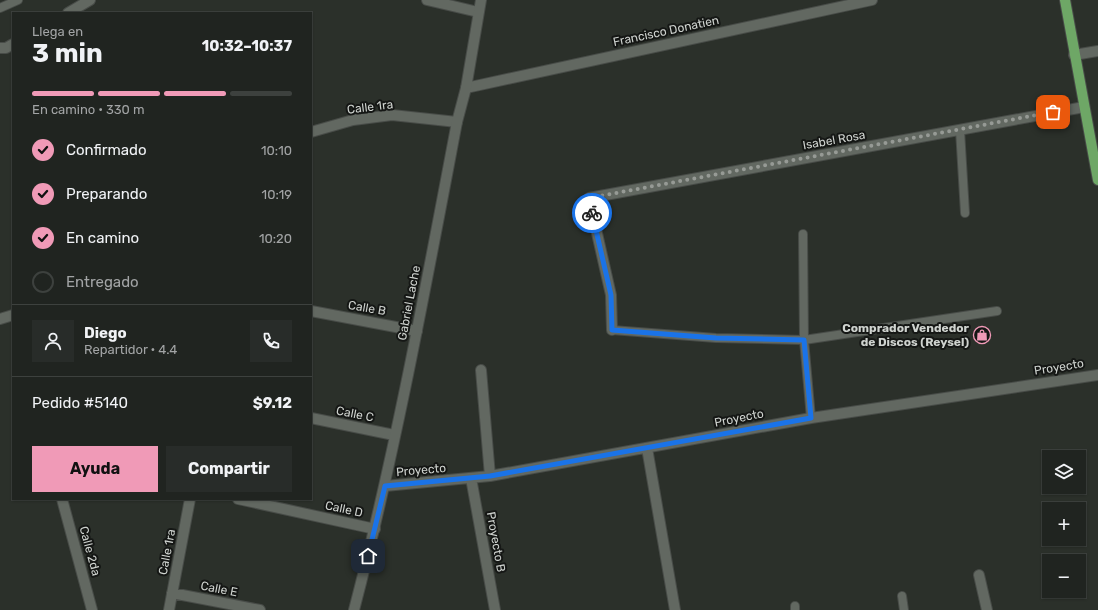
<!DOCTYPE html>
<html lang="es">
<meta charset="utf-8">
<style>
body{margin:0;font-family:Rubik,sans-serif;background:#282c29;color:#f1f3f6;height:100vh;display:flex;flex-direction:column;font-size:15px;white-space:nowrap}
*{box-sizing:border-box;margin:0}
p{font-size:13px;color:#a2a4a5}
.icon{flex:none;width:22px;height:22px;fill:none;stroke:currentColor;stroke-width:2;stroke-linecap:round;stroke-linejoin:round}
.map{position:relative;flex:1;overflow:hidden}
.panel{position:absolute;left:12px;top:12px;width:300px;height:488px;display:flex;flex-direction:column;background:#202420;border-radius:0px;box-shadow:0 1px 3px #0004,0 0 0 1px #3d413e}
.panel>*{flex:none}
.controls{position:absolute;left:1042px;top:450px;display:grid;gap:8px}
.controls a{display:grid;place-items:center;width:44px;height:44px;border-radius:0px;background:#202420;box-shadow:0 1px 3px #0004,0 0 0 1px #3d413e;font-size:20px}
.pin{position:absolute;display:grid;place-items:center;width:34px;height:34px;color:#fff;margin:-17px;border-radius:8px;box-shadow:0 2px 6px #0006}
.courier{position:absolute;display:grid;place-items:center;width:40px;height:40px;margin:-20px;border:3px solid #1a73e8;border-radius:50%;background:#fff;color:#222;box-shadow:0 1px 5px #0007}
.headline em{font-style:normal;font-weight:700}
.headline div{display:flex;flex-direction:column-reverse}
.headline{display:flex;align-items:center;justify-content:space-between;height:68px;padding:0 20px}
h1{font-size:26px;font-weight:700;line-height:30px}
.bar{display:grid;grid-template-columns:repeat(4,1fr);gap:6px 4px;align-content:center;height:48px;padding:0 20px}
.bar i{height:5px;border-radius:3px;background:#3d413e}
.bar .on{background:#f09ab7}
.bar p{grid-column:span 4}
.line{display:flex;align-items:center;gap:10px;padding:0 20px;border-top:1px solid #3d413e}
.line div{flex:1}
.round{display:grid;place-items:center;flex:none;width:42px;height:42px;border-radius:0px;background:#282c29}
ol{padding:0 20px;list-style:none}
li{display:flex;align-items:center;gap:12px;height:44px}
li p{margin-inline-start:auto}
li .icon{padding:4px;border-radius:50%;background:#f09ab7;color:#111;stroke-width:4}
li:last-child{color:#a2a4a5}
li i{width:22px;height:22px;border:2px solid #3d413e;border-radius:50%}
.action{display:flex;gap:8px;margin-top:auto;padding:8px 20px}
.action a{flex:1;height:46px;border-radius:0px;background:#f09ab7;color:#111;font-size:16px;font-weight:700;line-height:46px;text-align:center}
.action a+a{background:#282c29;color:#f1f3f6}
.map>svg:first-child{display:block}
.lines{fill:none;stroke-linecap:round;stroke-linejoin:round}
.service-casing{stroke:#484c48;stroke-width:10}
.minor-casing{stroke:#484c48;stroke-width:12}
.tertiary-casing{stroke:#484c48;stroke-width:12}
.primary-casing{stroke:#484c48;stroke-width:12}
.service{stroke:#626861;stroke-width:8}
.minor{stroke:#626861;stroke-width:10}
.tertiary{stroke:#626861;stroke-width:10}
.primary{stroke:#6ea766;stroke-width:10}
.done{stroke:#969a95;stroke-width:4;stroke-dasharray:0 7.2}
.route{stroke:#1a73e8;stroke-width:5}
.labels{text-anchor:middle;stroke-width:4;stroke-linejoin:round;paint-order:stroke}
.street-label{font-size:12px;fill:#cfd3cf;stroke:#151715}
.poi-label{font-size:12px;font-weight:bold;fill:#cfd3cf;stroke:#151715;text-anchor:end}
</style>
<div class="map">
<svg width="1098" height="610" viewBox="0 0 1098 610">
<rect width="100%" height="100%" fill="#2b302a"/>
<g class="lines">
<g class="service-casing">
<path id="service" d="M0,8L18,0
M960,130L965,213
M803,234L804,340L811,418
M612,330L716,338L804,340L997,311
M902,596L904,610
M795,606V610"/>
</g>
<g class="minor-casing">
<path id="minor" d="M427,0L478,12
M68,13L90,0
M0,48H6L13,44
M1074,55L1098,51
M466,88L872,0
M311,132L353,120L392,115L457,122
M311,311L417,331
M0,319L13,315
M612,330L611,295L589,198L1084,107
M481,370L490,476
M311,418L394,435
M647,448L675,610
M471,478L495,610
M385,486L490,476L811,418L1098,375
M62,499L92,610
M238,499L375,529
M979,575L987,610
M172,593L260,610
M169,610L190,499"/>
</g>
<g class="tertiary-casing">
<path id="tertiary" d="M354,610C396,449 426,285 457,122L466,88L481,0"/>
</g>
<g class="primary-casing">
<path id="primary" d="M1065,0L1098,180"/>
</g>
<use href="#service" class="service"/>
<use href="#minor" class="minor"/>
<use href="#tertiary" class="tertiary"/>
<use href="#primary" class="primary"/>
</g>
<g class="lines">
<path class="done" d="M592,213L589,198L1053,112"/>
<path class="route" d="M368,556L385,486L490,476L811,418L804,340L716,338L612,330L611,295L592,213"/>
</g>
<defs>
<g id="shop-ring" transform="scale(0.9)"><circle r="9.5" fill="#151715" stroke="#f09ab7" stroke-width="1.5"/><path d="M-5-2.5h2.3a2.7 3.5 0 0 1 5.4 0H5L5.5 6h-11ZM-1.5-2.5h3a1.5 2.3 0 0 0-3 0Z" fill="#f09ab7"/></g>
</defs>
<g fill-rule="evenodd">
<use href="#shop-ring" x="982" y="335"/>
</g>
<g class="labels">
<g class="street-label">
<text transform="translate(666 31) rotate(-12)" y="4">Francisco Donatien</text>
<text transform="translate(370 107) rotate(-7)" y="4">Calle 1ra</text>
<text transform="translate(834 140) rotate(-10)" y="4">Isabel Rosa</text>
<text transform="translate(409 303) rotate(-79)" y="4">Gabriel Lache</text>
<text transform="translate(367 308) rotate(10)" y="4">Calle B</text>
<text transform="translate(1059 367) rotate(-9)" y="4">Proyecto</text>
<text transform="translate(355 414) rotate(11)" y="4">Calle C</text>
<text transform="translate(739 418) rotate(-11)" y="4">Proyecto</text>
<text transform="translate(421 470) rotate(-5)" y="4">Proyecto</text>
<text transform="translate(344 509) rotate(12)" y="4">Calle D</text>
<text transform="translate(496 542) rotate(80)" y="4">Proyecto B</text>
<text transform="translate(90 551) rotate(75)" y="4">Calle 2da</text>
<text transform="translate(167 552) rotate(-79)" y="4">Calle 1ra</text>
<text transform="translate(219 589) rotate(11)" y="4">Calle E</text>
</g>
<g class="poi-label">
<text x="969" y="332">Comprador Vendedor<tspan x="969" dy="14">de Discos (Reysel)</tspan></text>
</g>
</g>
</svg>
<div class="controls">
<a><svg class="icon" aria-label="layers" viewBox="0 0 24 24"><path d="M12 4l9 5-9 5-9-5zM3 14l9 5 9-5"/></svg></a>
<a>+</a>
<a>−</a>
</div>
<div class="pin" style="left:1053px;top:112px;background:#ea580c"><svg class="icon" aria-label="bag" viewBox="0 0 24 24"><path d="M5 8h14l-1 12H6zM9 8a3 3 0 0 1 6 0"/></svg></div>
<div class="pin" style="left:368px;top:556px;background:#1f2937"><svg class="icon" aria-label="home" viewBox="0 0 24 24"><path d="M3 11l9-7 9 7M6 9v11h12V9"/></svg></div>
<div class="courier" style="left:592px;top:213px"><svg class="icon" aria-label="bike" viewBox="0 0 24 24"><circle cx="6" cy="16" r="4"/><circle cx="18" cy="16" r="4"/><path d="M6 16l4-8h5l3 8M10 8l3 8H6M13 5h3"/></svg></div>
<section class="panel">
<div class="headline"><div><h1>3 min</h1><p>Llega en</p></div><em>10:32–10:37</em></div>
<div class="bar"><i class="on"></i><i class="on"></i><i class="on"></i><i></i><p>En camino · 330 m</p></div>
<ol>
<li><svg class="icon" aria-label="check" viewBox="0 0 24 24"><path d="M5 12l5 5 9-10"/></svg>Confirmado<p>10:10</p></li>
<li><svg class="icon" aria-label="check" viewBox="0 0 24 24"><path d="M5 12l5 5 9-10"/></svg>Preparando<p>10:19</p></li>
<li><svg class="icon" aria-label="check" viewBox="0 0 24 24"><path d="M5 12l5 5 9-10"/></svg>En camino<p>10:20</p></li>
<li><i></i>Entregado</li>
</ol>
<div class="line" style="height:72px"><a class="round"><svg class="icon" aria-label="person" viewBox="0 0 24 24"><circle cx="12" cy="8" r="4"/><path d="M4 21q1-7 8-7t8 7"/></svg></a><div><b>Diego</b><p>Repartidor · 4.4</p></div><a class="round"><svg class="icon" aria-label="phone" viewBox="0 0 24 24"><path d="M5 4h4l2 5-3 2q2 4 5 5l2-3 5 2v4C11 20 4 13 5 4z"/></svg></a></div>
<div class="line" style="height:52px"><div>Pedido #5140</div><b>$9.12</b></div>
<div class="action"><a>Ayuda</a><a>Compartir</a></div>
</section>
</div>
